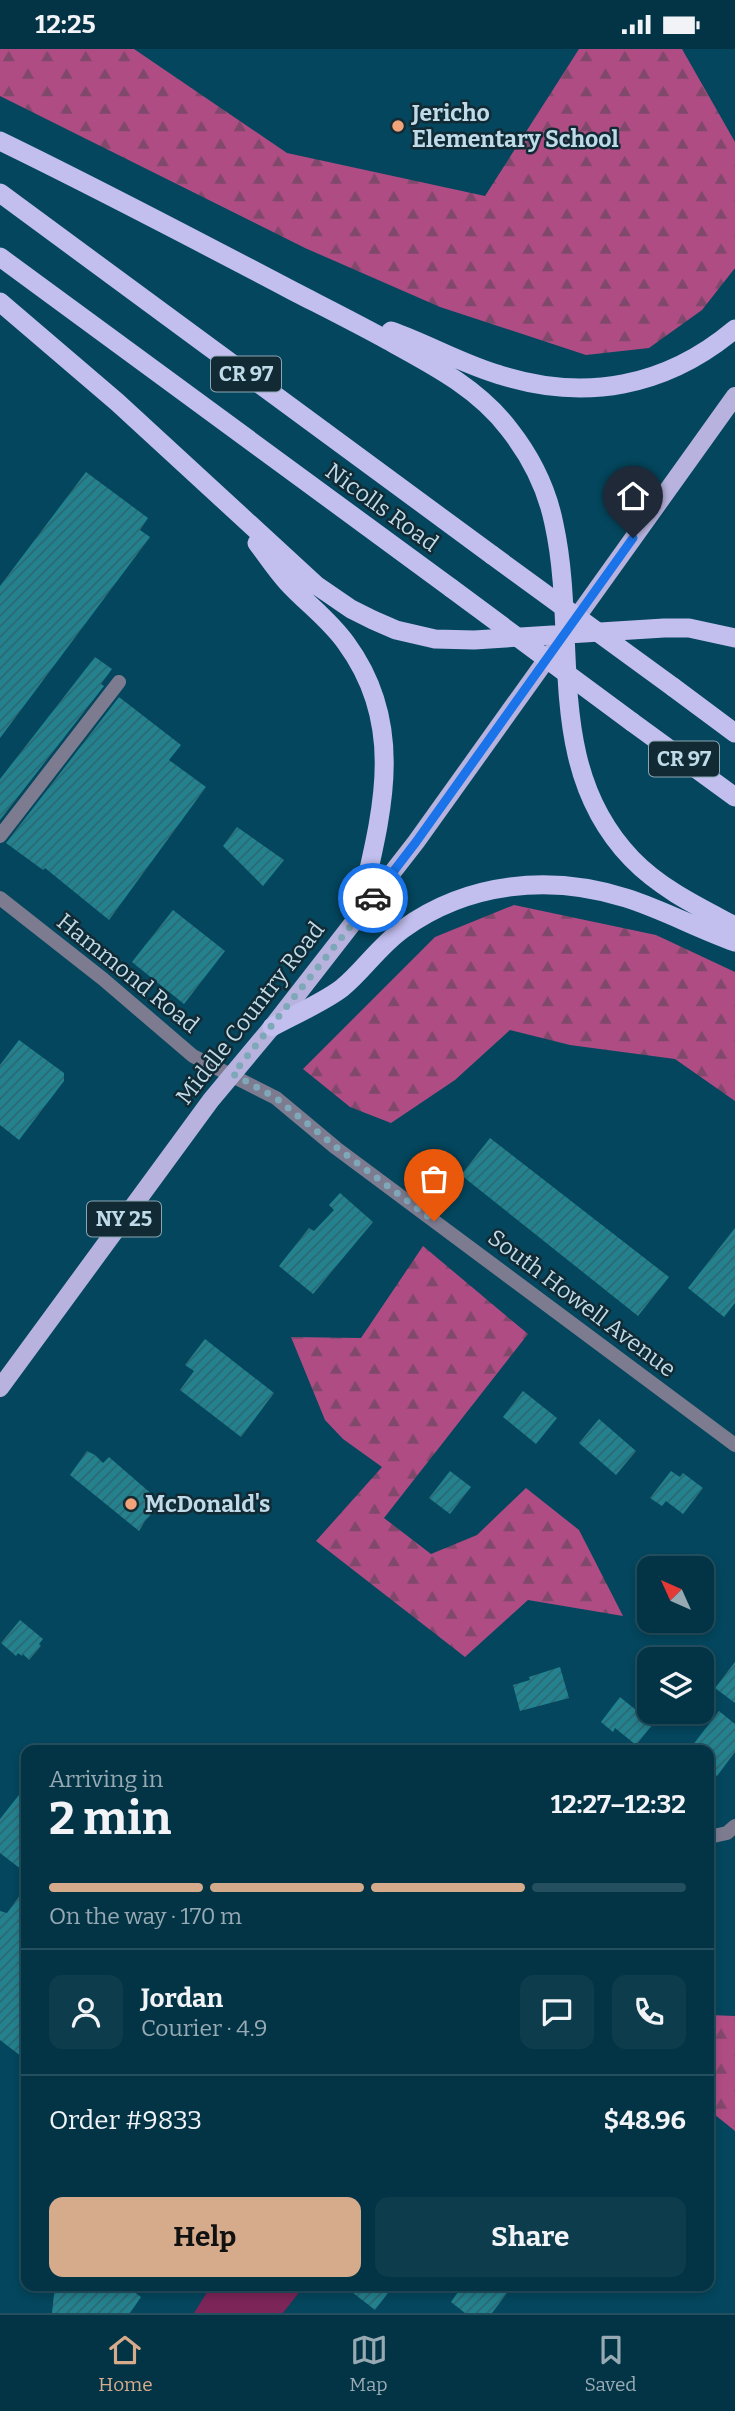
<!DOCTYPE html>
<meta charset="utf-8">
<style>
body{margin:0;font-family:Bitter,serif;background:#0d3c4d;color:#f1f3f6;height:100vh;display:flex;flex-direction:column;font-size:26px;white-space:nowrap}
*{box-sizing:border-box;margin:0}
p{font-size:23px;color:#97aab3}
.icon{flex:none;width:38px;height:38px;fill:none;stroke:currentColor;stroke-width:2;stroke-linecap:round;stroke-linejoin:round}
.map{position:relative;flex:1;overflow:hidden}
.side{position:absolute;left:21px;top:1696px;width:693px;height:546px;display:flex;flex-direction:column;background:#033446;border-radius:14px;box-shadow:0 4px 10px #0003,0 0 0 2px #244f5f}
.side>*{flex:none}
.needle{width:46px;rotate:315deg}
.tools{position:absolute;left:637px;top:1507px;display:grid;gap:14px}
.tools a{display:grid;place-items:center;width:77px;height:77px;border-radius:14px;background:#033446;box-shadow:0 4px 10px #0003,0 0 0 2px #244f5f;font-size:35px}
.pin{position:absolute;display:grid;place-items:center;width:60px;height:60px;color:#fff;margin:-72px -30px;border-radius:50% 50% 50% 0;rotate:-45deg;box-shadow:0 0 7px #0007}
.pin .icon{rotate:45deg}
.courier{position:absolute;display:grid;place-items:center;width:70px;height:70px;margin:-35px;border:5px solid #1a73e8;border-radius:50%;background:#fff;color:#222;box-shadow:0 2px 9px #0007}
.summary em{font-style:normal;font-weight:700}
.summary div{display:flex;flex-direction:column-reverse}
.summary{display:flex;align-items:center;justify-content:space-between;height:119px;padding:0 28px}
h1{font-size:46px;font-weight:700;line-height:52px}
.bar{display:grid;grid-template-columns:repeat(4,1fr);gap:10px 7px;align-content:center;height:84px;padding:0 28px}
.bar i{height:9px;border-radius:5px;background:#244f5f}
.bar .current{background:#d6ab8b}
.bar p{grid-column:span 4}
.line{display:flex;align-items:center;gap:18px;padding:0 28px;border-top:2px solid #244f5f}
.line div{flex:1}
.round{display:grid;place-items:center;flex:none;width:74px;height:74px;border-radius:14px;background:#0d3c4d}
.cta{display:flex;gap:14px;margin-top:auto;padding:14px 28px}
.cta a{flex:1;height:80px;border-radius:14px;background:#d6ab8b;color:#111;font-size:28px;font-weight:700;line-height:80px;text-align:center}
.cta a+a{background:#0d3c4d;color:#f1f3f6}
.status{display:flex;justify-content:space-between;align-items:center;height:49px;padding:0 35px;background:#033446;direction:ltr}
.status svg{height:19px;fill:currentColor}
.tabs{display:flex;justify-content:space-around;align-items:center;height:98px;border-top:2px solid #244f5f;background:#033446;font-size:19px;color:#97aab3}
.tabs a{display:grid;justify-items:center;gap:4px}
.tabs .current{color:#d6ab8b}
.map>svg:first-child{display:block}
.forest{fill:url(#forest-firs)}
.green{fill:#7c2558}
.building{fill:url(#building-hatch)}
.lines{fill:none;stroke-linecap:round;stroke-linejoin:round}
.minor{stroke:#7c7b90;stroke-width:14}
.primary{stroke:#b7b3de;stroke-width:18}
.trunk{stroke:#c2beee;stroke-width:19}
.trunk-bridge{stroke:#c2beee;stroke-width:19}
.done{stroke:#7ea7b8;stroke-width:7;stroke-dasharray:0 12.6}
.route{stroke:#1a73e8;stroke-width:9}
.poi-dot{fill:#f0a279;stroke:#122a34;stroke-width:2.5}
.labels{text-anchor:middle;stroke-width:5;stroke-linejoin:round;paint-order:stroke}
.shield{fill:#122a34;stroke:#8ba6b3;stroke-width:2}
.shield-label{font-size:21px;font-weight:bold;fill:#bfdbe9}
.poi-label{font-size:23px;font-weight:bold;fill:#bfdbe9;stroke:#122a34;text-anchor:start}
.street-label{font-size:23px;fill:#bfdbe9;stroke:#122a34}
</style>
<div class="status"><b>12:25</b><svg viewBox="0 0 49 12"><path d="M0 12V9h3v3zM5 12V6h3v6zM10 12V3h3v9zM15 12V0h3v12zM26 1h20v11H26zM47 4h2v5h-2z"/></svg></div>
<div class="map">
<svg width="735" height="2264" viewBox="0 0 735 2264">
<defs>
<pattern id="forest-firs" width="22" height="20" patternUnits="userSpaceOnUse" patternTransform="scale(1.75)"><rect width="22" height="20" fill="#af4c83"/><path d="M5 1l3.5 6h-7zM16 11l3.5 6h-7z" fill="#80486b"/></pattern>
<pattern id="building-hatch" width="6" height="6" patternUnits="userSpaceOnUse" patternTransform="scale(1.75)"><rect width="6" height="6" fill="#24828f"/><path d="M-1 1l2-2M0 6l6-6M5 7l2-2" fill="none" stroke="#2c6872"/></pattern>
</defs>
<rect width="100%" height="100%" fill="#04465d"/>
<path class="forest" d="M0,0H134L287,104L485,147L579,0H682L735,93V219L702,261L649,299L586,306L440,258L305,199L0,47Z
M514,856L656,886L735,923V1052L675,1010L570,996L510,981L455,1031L391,1074L350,1058L303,1020L435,888Z
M423,1197L528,1285L384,1469L431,1505L477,1486L526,1439L579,1481L623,1567L528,1551L465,1608L316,1492L382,1418L343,1390L325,1371L291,1288L361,1289Z
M709,1966L735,1967V2082L709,2061Z"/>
<path class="green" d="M211,2237V2236L304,2237L283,2264H194Z"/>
<path class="building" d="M86,423L148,469L140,481L150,488L0,689V537Z
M95,608L112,620L101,635L104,637L0,771V730Z
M119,648L181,696L169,711L206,738L109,871L45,819L43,821L6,794Z
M237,778L284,811L263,837L223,797Z
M173,861L225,902L184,955L132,913Z
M19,991L64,1024V1032L19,1091L0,1076V1016Z
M490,1089L669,1228L638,1267L461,1126Z
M340,1144L373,1173L313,1245L279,1217L309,1179L314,1182L334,1161L329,1156Z
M735,1179V1254L724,1268L688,1239Z
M205,1290L274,1344L241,1388L180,1341L194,1322L185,1316Z
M523,1342L557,1369L536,1395L503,1368Z
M599,1370L636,1402L616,1426L579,1394Z
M87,1402L95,1406L103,1414L109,1408L162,1454L145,1472L139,1482L70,1426Z
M450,1422L471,1438L450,1465L429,1449Z
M671,1422L680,1428L683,1424L703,1439L683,1465L666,1452L662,1457L650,1449Z
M20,1571L43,1590L39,1595L41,1597L29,1611L23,1605L22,1607L18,1604L16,1607L1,1594Z
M735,1613V1654L715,1639Z
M560,1618L569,1649L520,1662L513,1636L530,1631L529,1628Z
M620,1648L653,1675L636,1696L615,1679L613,1683L601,1673Z
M719,1662L735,1675V1703L717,1727L709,1721V1701H689Z
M26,1737V1824L0,1804V1770Z
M26,1838V2011L0,1991V1862L7,1864Z
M55,2236H125L141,2248L130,2264H52Z
M343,2236H394L375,2261Z
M463,2236H513L492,2264H465L451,2253Z"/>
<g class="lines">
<path class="minor" d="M0,787L119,633
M0,849L103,930L193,1007L276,1049L336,1099L735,1396
M709,1788L727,1784L735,1777"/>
<path class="primary" d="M0,1339L211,1051L272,978L416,793L735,347"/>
<path class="trunk" d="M0,92C99,140 196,191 293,242C324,258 356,274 387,291C431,315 478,339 509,380C531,408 547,440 554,475C579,589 542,717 632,810C661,840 699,858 735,877
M0,144L492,506
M0,208L451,539
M0,253L117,353L316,536L351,560L373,571L396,581L435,590L474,591L664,579H689L735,589
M391,282C428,295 462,315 500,326C585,353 666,338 735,280
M257,494C267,507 276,521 287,533C306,554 329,570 346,594C410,681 379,773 358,868
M673,638L735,684
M632,673L735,748
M272,978C292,967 324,953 342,939C363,922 379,897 403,880C468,833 550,825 626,849C664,861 698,880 735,893"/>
<path class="trunk-bridge" d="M492,506L673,638
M451,539L632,673"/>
</g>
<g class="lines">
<path class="done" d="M373,849L233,1025L276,1049L336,1098L434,1172"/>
<path class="route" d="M373,849L416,793L633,489"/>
</g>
<g class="poi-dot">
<circle cx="398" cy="77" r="7"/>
<circle cx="131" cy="1455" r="7"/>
</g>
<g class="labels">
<g class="shield">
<rect x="211" y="307.5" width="70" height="35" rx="5"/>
<rect x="649" y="692.5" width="70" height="35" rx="5"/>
<rect x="87" y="1152.5" width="74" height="35" rx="5"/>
</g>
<g class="shield-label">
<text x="246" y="332">CR 97</text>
<text x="684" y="717">CR 97</text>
<text x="124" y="1177">NY 25</text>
</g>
<g class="poi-label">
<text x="412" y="72">Jericho<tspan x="412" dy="26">Elementary School</tspan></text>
<text x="145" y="1463">McDonald's</text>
</g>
<g class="street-label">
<text transform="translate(382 458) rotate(36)" y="8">Nicolls Road</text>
<text transform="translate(128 924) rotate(39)" y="8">Hammond Road</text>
<text transform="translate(250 964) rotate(-52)" y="8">Middle Country Road</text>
<text transform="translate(582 1254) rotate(37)" y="8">South Howell Avenue</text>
</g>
</g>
</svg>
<div class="tools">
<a><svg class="needle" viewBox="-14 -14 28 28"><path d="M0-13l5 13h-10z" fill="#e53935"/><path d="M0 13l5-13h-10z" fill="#97aab3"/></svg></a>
<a><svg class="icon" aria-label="layers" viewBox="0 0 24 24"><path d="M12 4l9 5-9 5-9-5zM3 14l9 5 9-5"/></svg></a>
</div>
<div class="pin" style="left:434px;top:1172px;background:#ea580c"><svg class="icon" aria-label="bag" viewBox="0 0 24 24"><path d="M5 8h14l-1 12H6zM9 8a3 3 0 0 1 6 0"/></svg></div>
<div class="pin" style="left:633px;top:489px;background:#1f2937"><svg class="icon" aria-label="home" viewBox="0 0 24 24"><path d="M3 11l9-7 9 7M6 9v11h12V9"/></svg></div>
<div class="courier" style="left:373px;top:849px"><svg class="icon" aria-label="car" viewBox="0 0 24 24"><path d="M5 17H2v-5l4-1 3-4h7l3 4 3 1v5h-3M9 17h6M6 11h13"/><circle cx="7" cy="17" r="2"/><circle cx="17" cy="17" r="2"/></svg></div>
<section class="side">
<div class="summary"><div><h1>2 min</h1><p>Arriving in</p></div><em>12:27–12:32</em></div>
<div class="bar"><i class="current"></i><i class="current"></i><i class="current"></i><i></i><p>On the way · 170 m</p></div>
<div class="line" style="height:126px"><a class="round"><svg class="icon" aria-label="person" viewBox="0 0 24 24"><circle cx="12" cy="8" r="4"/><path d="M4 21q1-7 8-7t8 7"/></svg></a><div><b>Jordan</b><p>Courier · 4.9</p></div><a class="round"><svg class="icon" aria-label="chat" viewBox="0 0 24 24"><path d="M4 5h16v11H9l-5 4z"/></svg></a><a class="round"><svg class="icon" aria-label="phone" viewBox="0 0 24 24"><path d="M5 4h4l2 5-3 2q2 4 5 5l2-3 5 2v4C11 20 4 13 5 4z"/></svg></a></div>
<div class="line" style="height:91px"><div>Order #9833</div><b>$48.96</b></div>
<div class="cta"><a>Help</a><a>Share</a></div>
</section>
</div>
<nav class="tabs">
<a class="current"><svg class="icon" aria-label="home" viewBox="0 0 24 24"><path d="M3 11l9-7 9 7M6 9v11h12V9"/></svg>Home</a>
<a><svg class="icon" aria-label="map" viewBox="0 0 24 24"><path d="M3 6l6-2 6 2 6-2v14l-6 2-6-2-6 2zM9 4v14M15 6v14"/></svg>Map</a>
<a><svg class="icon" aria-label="saved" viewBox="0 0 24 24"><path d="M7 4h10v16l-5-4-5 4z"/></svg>Saved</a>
</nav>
